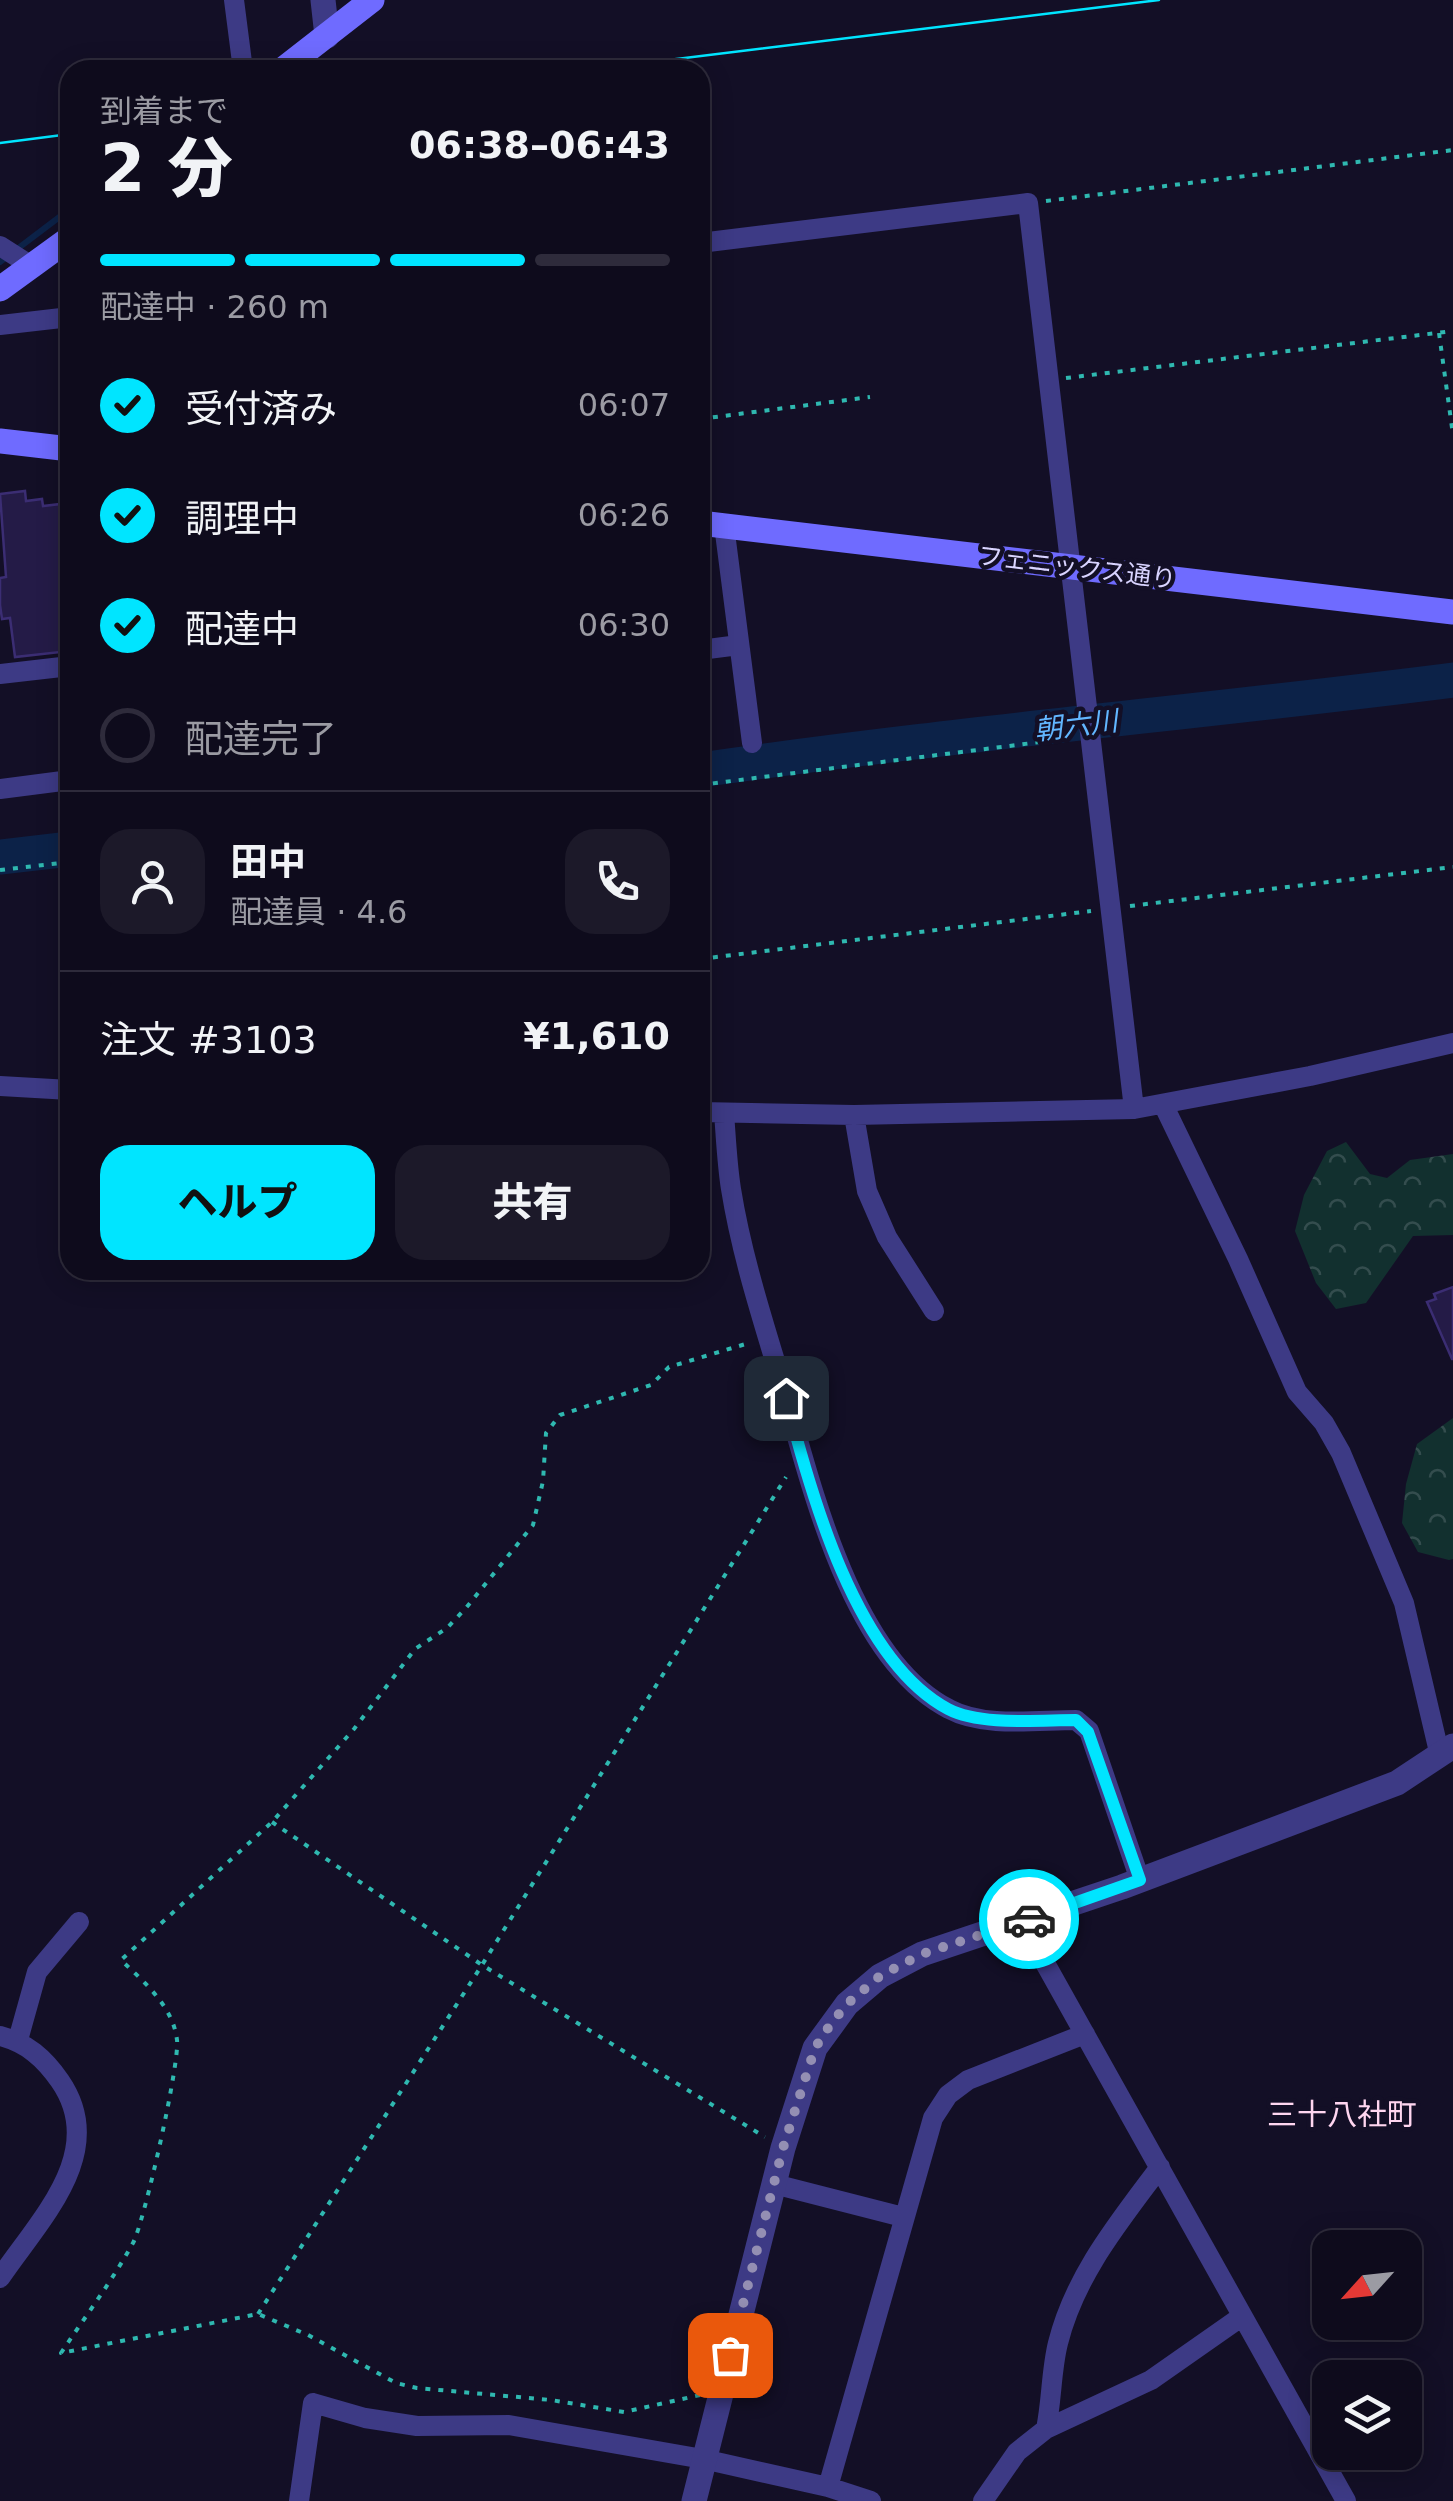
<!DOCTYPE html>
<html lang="ja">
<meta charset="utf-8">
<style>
body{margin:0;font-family:"DejaVu Sans","Noto Sans JP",sans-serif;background:#1c1929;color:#f1f3f6;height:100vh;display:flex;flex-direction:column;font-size:38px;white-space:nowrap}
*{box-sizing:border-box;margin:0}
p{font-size:32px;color:#9b9ba3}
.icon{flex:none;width:55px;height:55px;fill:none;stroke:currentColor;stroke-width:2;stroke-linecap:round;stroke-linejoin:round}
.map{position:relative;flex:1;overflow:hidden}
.details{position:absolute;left:60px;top:60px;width:650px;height:1220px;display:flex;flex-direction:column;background:#0e0b1c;border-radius:30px;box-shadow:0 5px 25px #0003,0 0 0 2px #2e2b3b}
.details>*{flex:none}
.needle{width:65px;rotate:243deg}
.controls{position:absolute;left:1312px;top:2230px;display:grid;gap:20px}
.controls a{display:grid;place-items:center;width:110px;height:110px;border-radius:20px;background:#0e0b1c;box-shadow:0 5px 25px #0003,0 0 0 2px #2e2b3b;font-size:50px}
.pin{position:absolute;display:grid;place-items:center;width:85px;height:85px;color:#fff;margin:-42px;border-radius:20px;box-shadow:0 5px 15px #0006}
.courier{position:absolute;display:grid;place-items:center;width:100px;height:100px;margin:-50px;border:8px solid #00e5ff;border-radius:50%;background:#fff;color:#222;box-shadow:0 2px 12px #0007}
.head em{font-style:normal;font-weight:800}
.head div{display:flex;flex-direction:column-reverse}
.head{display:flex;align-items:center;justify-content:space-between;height:170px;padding:0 40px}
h1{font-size:65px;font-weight:800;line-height:75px}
.bar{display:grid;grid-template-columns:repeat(4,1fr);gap:15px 10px;align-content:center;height:120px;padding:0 40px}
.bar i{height:12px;border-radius:8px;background:#2e2b3b}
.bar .current{background:#00e5ff}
.bar p{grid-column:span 4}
.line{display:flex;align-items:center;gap:25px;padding:0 40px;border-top:2px solid #2e2b3b}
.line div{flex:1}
.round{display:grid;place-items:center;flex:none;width:105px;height:105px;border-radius:30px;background:#1c1929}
ol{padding:0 40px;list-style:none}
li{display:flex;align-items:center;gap:30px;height:110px}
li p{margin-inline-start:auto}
li .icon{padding:10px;border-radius:50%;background:#00e5ff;color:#111;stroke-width:4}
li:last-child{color:#9b9ba3}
li i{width:55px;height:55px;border:5px solid #2e2b3b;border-radius:50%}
.button{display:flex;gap:20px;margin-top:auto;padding:20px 40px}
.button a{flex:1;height:115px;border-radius:30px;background:#00e5ff;color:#111;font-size:40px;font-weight:800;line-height:115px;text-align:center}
.button a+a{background:#1c1929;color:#f1f3f6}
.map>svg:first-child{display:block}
.forest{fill:url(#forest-crowns)}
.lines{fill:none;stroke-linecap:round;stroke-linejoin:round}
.stream{stroke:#0c2248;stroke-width:6}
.river{stroke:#0c2248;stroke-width:35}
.building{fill:#241b47;stroke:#3b2d73;stroke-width:2.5}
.path{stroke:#2fb8b0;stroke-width:4;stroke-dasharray:5 8;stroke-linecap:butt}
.minor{stroke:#3d3a85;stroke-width:20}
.tertiary{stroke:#3d3a85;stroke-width:25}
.secondary{stroke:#6f6bff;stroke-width:25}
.tram{stroke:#00e5ff;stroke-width:2.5}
.done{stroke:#948fb3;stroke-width:10;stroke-dasharray:0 18}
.route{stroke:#00e5ff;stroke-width:12}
.labels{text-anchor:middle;stroke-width:9;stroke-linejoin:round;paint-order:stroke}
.street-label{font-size:25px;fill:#d9d4ff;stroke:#130f26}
.water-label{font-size:28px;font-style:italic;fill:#62b6ff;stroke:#130f26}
.quarter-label{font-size:30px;fill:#ffd6f0;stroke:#130f26}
</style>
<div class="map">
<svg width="1453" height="2501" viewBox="0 0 1453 2501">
<defs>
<pattern id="forest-crowns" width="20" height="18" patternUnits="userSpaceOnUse" patternTransform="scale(2.5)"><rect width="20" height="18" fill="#12302f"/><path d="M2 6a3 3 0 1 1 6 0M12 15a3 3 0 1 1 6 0" fill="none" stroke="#344d4e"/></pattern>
</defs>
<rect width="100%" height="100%" fill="#130f26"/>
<path class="forest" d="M1346,1142L1370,1174L1387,1178L1410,1160L1453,1154V1235L1413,1236L1366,1303L1336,1309L1316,1283L1295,1231L1304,1195L1327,1151Z
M1453,1418V1559L1449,1560L1418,1552L1402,1523L1406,1484L1417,1444Z"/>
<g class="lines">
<path class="stream" d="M0,262L70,209"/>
<path class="river" d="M700,770C950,734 1202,712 1453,680
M0,857L70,849"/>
</g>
<path class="building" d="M25,491L26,501L42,499L43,506L69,503L70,651L15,657L10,618L2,619L0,605V578L6,577L0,494Z
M1453,1287V1359H1452L1427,1302L1436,1299L1434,1294Z"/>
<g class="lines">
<path class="path" d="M1046,201L1453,150
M1439,333L1453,435
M1066,378L1453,331
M700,419L870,397
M700,785L1072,738
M0,870L70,862
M1130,906L1453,867
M700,959L1091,911
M272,1822L482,1965L765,2137
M258,2314L482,1965L786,1477
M700,2395L624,2412L551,2400L417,2388L396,2383L308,2335L258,2314L61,2353C85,2317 112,2281 133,2243C144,2223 180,2063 177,2040C173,2006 144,1982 121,1960L272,1822L354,1729L415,1649L447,1628L466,1608L533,1525L543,1481L546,1433L560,1415L651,1385L669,1367L749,1343"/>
<path class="minor" d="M234,0L243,70
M700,243L1028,203L1134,1109
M0,246L33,267
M0,325L70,317
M724,525L752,743
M700,650L739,645
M0,674L70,666
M0,789L70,780
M0,1086L70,1090
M1163,1104L1238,1259L1297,1392L1324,1423L1341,1453L1404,1603L1440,1756
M700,1112L854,1115L1134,1109L1310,1076L1453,1043
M724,1113C726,1138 727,1164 731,1189C742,1258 765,1327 785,1394C812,1489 853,1660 949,1709C984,1728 1037,1720 1076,1720L1089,1731L1140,1880
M854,1115L867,1191L887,1237L934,1311
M1022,1922L1346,2501
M0,2036C27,2043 44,2058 60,2081C109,2152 40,2219 0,2278
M18,2040L37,1972L79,1922
M774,2184L903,2217
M1046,2429C1052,2400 1051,2371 1058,2343C1075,2275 1119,2222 1160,2167
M828,2487L933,2118L948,2095L968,2080L1085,2034
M299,2501L313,2403L365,2418L417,2426L509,2425L703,2459L828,2487L871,2501
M983,2501L1017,2452L1046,2429L1151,2380L1241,2317"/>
<path class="tertiary" d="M323,0L327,36
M694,2501L783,2148L815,2048L847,2004L880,1976L922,1954L1122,1887L1397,1783L1453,1746"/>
<path class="secondary" d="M282,70L372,0
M0,289L70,238
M0,441L70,449
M700,523L1453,612"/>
<path class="tram" d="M587,70L1159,0
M0,143L70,134"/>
</g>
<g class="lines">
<path class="done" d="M730,2355L783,2148L815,2048L830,2025L847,2004L880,1976L922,1954L1029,1919"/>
<path class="route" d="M786,1398C810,1492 856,1660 948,1709C980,1726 1039,1720 1076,1720L1088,1732L1140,1880L1029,1919"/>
</g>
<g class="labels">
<g class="street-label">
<text transform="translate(1077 567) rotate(7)" y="9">フェニックス通り</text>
</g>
<g class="water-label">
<text transform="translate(1076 725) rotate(-7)" y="10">朝六川</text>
</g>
<g class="quarter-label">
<text x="1342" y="2125">三十八社町</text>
</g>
</g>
</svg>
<div class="controls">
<a><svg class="needle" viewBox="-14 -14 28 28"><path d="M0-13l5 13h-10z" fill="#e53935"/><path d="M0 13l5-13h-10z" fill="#9b9ba3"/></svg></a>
<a><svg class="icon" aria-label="layers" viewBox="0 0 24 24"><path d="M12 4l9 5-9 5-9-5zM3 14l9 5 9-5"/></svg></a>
</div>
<div class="pin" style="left:730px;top:2355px;background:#ea580c"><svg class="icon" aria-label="bag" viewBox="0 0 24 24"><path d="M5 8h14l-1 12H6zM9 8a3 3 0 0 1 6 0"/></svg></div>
<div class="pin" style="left:786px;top:1398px;background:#1f2937"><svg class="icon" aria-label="home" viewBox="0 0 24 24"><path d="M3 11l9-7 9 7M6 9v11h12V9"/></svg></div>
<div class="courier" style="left:1029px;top:1919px"><svg class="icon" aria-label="car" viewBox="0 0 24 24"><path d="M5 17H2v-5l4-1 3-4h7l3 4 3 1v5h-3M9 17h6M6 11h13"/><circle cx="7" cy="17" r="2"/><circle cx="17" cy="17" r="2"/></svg></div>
<section class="details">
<div class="head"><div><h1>2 分</h1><p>到着まで</p></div><em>06:38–06:43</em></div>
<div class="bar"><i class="current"></i><i class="current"></i><i class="current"></i><i></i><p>配達中 · 260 m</p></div>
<ol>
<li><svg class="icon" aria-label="check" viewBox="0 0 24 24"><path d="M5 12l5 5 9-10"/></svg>受付済み<p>06:07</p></li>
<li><svg class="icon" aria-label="check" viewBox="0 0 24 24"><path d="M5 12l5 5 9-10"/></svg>調理中<p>06:26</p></li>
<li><svg class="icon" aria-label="check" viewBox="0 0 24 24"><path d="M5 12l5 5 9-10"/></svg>配達中<p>06:30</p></li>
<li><i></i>配達完了</li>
</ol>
<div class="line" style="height:180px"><a class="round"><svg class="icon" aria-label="person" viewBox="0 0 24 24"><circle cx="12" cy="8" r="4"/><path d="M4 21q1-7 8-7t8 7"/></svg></a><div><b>田中</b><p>配達員 · 4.6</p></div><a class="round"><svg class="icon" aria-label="phone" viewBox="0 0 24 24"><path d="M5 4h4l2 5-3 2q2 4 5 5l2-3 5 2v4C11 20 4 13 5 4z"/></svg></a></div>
<div class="line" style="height:130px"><div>注文 #3103</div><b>¥1,610</b></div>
<div class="button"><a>ヘルプ</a><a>共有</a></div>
</section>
</div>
